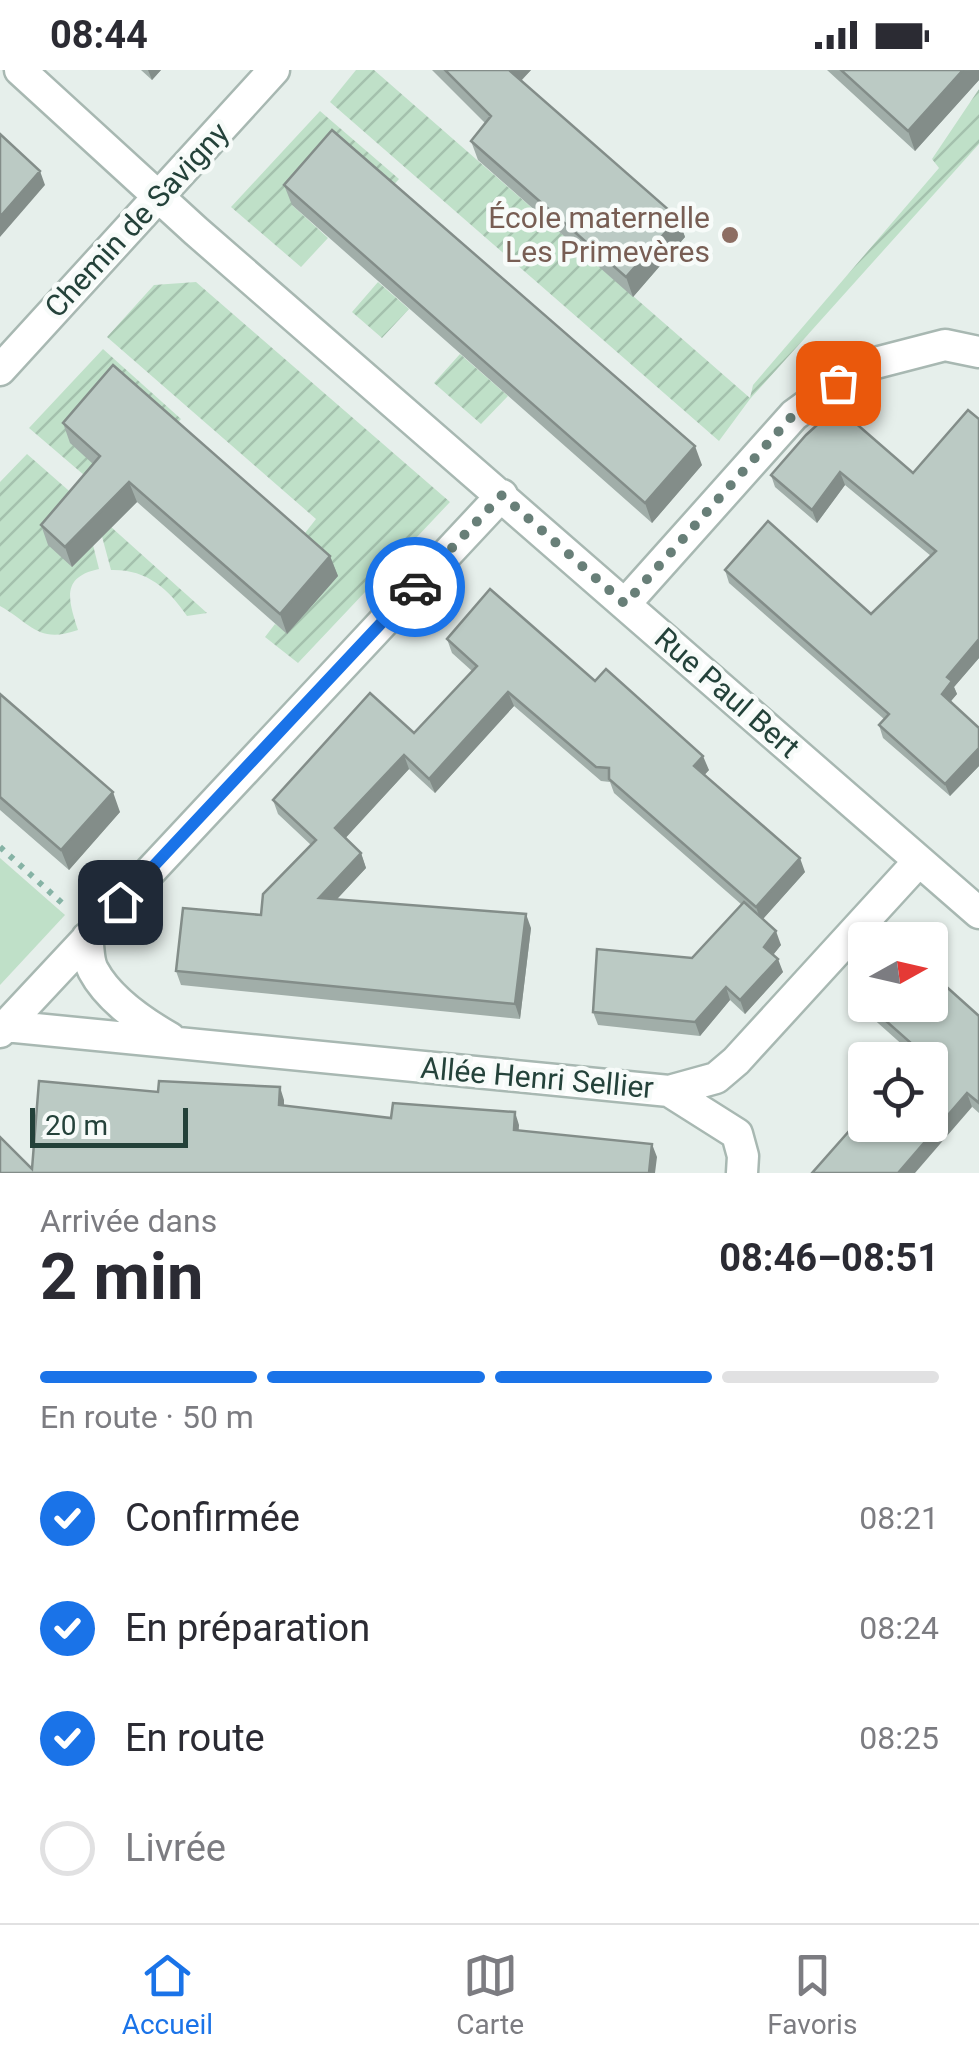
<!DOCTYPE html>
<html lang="fr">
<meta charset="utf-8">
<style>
body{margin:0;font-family:Roboto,sans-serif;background:#f7f7f7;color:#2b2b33;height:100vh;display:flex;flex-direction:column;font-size:38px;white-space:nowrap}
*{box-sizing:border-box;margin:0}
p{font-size:32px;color:#7c7c81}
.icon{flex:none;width:55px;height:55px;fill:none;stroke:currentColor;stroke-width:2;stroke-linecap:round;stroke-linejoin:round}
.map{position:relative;height:1103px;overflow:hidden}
.details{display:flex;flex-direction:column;background:#fff;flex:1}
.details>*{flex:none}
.needle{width:65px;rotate:82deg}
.controls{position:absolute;left:848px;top:852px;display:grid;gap:20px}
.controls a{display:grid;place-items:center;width:100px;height:100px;border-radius:10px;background:#fff;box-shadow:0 2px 8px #0004;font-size:50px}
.scale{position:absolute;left:30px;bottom:25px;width:158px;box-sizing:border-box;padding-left:10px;border:5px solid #24423a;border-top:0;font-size:28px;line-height:35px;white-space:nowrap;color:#24423a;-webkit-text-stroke:8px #f7fbf9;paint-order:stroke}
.pin{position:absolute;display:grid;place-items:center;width:85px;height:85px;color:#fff;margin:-42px;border-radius:20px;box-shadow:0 5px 15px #0006}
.courier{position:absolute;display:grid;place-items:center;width:100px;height:100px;margin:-50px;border:8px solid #1a73e8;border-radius:50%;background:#fff;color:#222;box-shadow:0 2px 12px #0007}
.overview em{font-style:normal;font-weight:700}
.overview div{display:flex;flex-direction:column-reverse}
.overview{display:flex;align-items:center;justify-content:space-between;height:170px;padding:0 40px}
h1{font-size:65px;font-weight:700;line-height:75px}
.bar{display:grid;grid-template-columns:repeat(4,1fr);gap:15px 10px;align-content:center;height:120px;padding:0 40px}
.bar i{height:12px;border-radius:8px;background:#e1e1e2}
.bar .on{background:#1a73e8}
.bar p{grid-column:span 4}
ol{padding:0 40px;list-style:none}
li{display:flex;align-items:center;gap:30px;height:110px}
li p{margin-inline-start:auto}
li .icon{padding:10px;border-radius:50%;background:#1a73e8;color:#fff;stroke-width:4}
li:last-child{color:#7c7c81}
li i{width:55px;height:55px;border:5px solid #e1e1e2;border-radius:50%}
.status{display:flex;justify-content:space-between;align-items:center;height:70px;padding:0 50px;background:#fff;direction:ltr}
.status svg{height:28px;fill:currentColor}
.tab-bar{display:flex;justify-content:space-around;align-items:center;height:140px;border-top:2px solid #e1e1e2;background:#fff;font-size:28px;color:#7c7c81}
.tab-bar a{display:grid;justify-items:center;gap:5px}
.tab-bar .on{color:#1a73e8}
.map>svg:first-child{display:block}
.grass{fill:#bfe0c8}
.garden{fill:url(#garden-furrows)}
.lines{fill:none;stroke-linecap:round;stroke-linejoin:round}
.minor-casing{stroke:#a8b8b2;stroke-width:35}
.path{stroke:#86b3a5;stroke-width:6;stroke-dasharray:5 8;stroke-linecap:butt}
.minor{stroke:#fff;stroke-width:30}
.wall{fill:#a1aea9}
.shaded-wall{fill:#838d89}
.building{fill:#bbcac4;stroke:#838d89;stroke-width:2.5}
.done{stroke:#687f78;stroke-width:10;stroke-dasharray:0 18}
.route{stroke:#1a73e8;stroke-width:12}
.education-dot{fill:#8d6e63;stroke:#f7fbf9;stroke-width:4}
.labels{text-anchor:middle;stroke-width:9;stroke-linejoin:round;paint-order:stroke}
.education-label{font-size:30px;fill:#785e54;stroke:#f7fbf9;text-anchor:end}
.street-label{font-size:30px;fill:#24423a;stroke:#f7fbf9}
</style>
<div class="status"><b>08:44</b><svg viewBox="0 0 49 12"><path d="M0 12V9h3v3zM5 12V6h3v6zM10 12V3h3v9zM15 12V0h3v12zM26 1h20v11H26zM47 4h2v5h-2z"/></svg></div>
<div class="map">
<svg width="979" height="1103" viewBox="0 0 979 1103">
<defs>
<pattern id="garden-furrows" width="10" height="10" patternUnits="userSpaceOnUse" patternTransform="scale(2.5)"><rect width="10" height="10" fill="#bfe0c8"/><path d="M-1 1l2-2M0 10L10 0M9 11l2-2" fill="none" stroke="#a4c1ad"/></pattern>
</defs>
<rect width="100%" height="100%" fill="#e6efeb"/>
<path class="grass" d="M0,788L65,845L0,915Z"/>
<path class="garden" d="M356,0H374L750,328L753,315L939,98L932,89L979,19V74L750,329L719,371L330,32Z
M320,41L399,109L388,121L292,135L328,168L301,197L231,137Z
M196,212L450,432L298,593L265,567L275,554L288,563L298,472L316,449L107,267L154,215Z
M378,212L409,239L382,268L352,242Z
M103,279L181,349C158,376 122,389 98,417L29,358Z
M460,284L508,326L481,354L434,313Z
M27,384L92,441V471L99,499C61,507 68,529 78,560C38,574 32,554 0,536V412Z
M101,448L207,543L187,546C168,518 146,499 111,500L100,459Z"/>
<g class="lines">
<g class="minor-casing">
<path id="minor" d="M20,0L196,161L979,843
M0,300L274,0
M625,534L794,345L860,297L945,275L979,282
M87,868C89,878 88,891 93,900C109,930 142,952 170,968
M5,956L669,1021L716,1008L736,991L919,791
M0,962L502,425
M669,1021L737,1064L743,1086L742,1103"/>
</g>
<path class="path" d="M0,777L62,833"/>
<use href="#minor" class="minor"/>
</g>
<path class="wall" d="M141,0H161L152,10Z
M432,0H531L521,11L678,148L685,167L633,227L478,90L471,71L485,53Z
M827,0H979V10L915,81Z
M284,115L702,395L652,453L292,135Z
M979,349V588L954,617L957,624L950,632L979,658V696L950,726L883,668L879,655L884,649L729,513L725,500L871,544L931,486L845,415L817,453L775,417L771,405L913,403Z
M63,353L330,486L338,506L287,564L137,432L72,497L48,475L41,455L93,394L70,373Z
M447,569L595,611L709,700L704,705L805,802L763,849L781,875L773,885L783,902L745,944L730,930L700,966L598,955L593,942L692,888L742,835L614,723L610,712L601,711L514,636L435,723L409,699L345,768L361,783L366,798L336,830L531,858L520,949L181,915L176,901L261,845L311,775L278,744L273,730L414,663L472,601L452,583Z
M0,624L120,742L69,800L0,740Z
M865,912V935H930L979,946V1043L860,937L855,923Z"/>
<path class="shaded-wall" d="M148,0H161L152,10Z
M508,0H531L514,18Z
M963,0H979V10L915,81L908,61Z
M40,101L45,115L0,167V147Z
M678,148L685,167L633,227L626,207Z
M695,376L702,395L652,453L645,433Z
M840,402L845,415L817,453L812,440Z
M129,412L137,432L72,497L65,477Z
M330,486L338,506L287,564L280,544Z
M979,569V588L954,617L957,624L946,637L942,624L947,607Z
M508,622L514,636L435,723L429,709Z
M979,678V696L950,726L945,714Z
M404,685L409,699L341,773L335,758Z
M703,686L709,700L699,711L694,696Z
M113,722L120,742L69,800L61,780Z
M361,783L366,798L324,843L319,828Z
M800,788L805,802L761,851L756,837Z
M526,844L531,858L520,949L515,934Z
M776,861L781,875L769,890L764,877Z
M778,889L783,902L745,944L740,930Z
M726,917L730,930L700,966L695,952Z
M280,1017L284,1030V1048L279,1035Z
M967,1023L972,1037L915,1103H898Z
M515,1042L519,1055L518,1073L514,1060Z
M652,1074L657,1087L655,1103H649Z"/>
<path class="building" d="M445,0H509L678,148L626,207L471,71L491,46Z
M841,0H963L908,61Z
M332,60L695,376L645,433L284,115Z
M0,64L40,101L0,147Z
M113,295L330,486L280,544L129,412L65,477L41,455L100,386L63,353Z
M837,337L913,403L968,340L979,349V569L947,607L952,611L942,624L979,658V678L945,714L879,655L889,644L725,500L768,451L871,544L936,481L840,402L812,440L771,405L806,365Z
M490,519L595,611L606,599L703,686L694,696L800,788L756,837L609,709V698L596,697L508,622L429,709L404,685L335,758L361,783L319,828L526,844L515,934L176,901L183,838L261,845L263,824L316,770L273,730L370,623L414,663L477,596L447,569Z
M0,624L113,722L61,780L0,727Z
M744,832L776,861L764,877L778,889L740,930L726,917L695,952L593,942L597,879L692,888Z
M930,902L979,946V1033L967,1023L898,1103H812L865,1043V1055H930V990H912L920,981L868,935H930Z
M865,912V932L855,923Z
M39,1011L158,1022L159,1011L280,1017L279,1035L391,1048L393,1033L515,1042L514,1060L652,1074L649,1103H0V1067L32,1099Z"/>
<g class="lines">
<path class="done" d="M415,517L502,425L625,534L794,344L838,313"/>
<path class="route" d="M120,832L415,517"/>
</g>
<circle class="education-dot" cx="730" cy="165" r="10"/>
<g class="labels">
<g class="education-label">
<text x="710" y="158">École maternelle<tspan x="710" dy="34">Les Primevères</tspan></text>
</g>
<g class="street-label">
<text transform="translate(137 150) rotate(-47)" y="10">Chemin de Savigny</text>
<text transform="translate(727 623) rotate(41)" y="10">Rue Paul Bert</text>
<text transform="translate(537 1008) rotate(5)" y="10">Allée Henri Sellier</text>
</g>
</g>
</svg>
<div class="controls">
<a><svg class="needle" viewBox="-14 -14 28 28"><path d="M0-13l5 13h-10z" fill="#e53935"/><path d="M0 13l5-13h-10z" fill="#7c7c81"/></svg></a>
<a><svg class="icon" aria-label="locate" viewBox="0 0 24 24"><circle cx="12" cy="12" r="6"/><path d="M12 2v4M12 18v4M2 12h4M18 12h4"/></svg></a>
</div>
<div class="scale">20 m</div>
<div class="pin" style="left:838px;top:313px;background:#ea580c"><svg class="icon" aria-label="bag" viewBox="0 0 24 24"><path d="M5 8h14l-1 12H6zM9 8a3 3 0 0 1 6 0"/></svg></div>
<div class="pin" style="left:120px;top:832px;background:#1f2937"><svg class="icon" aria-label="home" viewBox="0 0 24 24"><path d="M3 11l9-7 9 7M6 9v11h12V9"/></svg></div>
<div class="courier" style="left:415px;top:517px"><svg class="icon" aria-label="car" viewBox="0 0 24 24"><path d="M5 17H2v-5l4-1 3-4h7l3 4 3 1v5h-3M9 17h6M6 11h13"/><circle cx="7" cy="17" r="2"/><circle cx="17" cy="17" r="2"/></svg></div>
</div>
<section class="details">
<div class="overview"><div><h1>2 min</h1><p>Arrivée dans</p></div><em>08:46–08:51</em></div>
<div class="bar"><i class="on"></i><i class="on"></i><i class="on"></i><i></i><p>En route · 50 m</p></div>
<ol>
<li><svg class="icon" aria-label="check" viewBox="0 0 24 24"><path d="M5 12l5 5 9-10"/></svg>Confirmée<p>08:21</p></li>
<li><svg class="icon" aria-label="check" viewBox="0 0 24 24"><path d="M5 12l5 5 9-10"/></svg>En préparation<p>08:24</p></li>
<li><svg class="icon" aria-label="check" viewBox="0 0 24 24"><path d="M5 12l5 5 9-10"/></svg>En route<p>08:25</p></li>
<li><i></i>Livrée</li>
</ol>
</section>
<nav class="tab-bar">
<a class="on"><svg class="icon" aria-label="home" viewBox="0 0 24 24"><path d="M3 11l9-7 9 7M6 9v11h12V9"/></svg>Accueil</a>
<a><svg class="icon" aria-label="map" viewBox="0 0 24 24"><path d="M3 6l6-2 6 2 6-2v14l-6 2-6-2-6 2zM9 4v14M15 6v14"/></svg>Carte</a>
<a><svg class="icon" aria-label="saved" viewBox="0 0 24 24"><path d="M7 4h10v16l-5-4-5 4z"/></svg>Favoris</a>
</nav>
